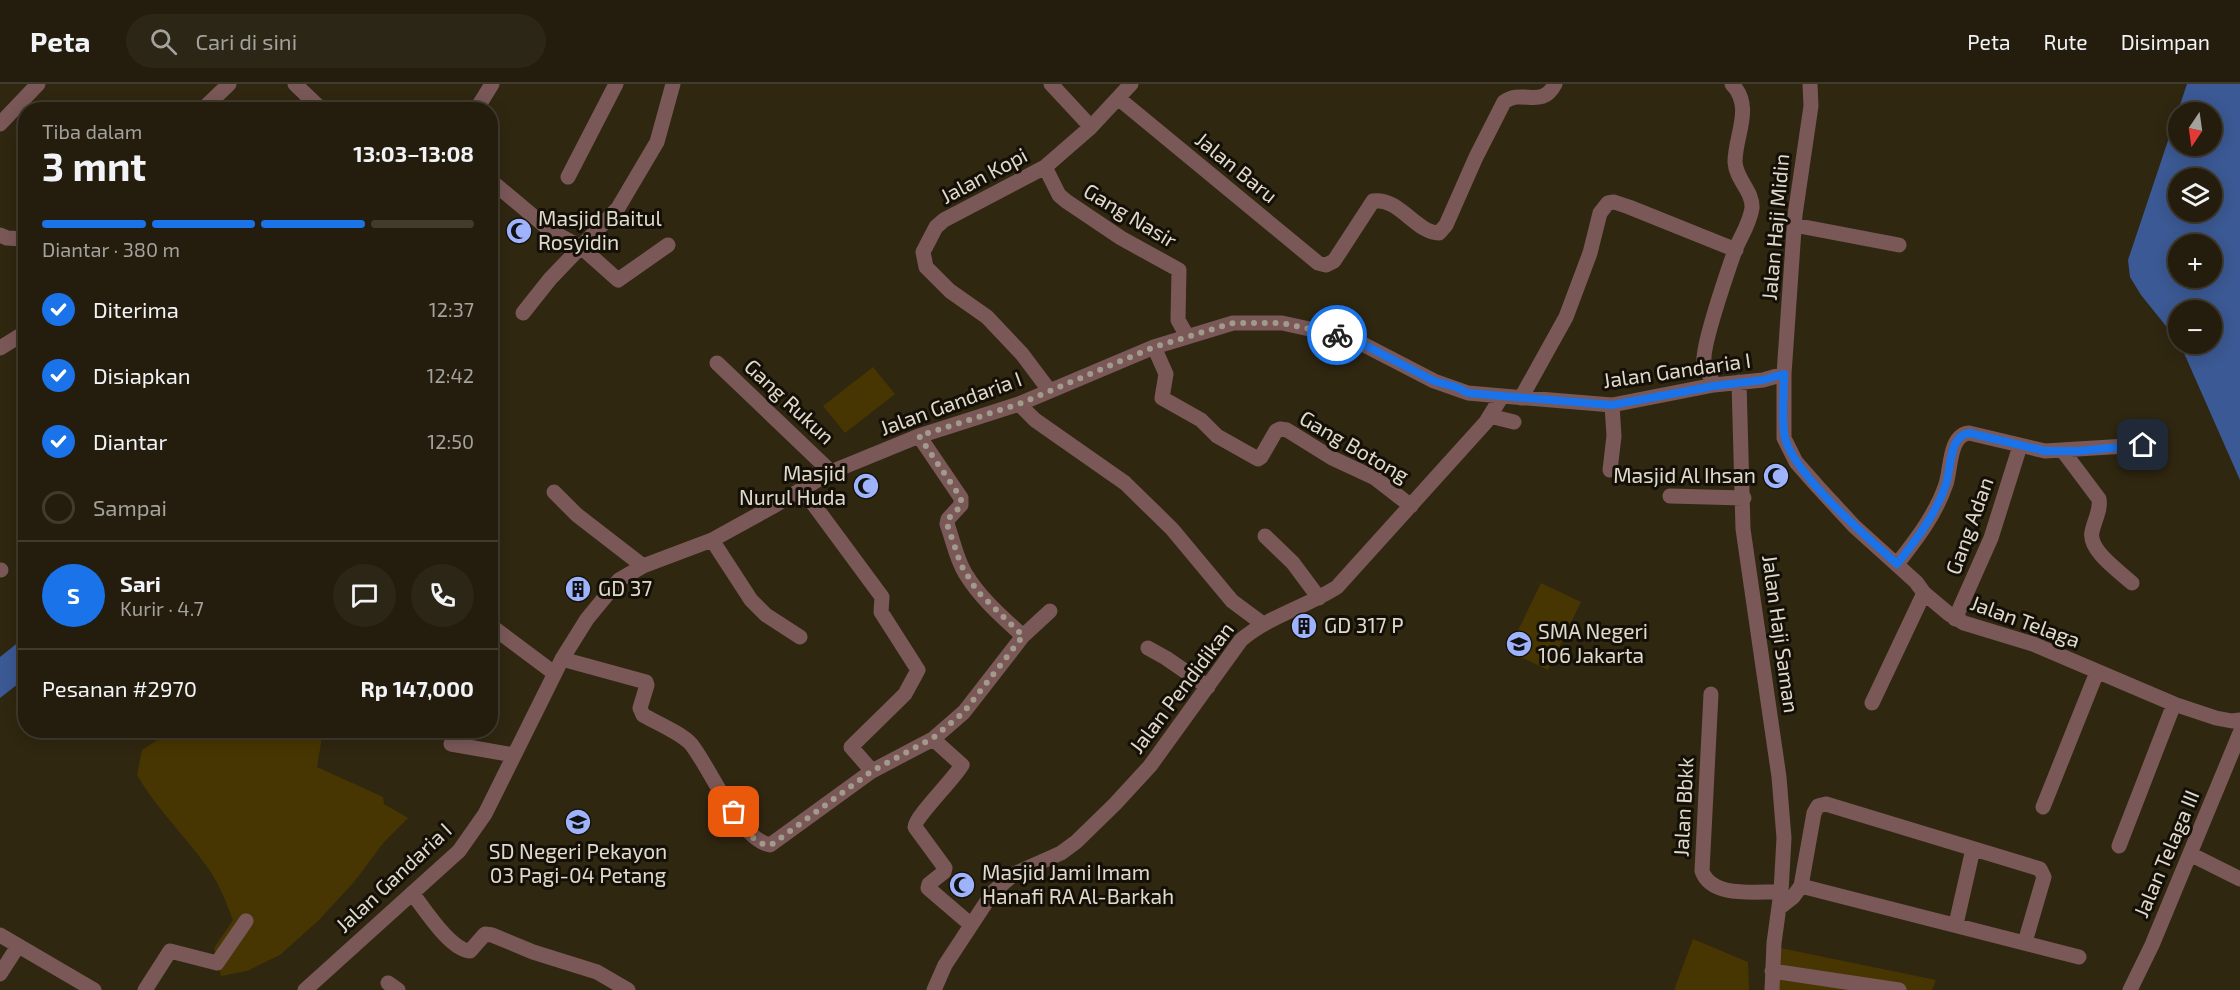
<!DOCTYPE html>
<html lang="id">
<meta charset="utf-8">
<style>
body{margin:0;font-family:"Exo 2",sans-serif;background:#2c2616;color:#f1f3f6;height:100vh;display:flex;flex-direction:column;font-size:22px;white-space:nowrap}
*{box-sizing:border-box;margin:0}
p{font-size:20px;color:#a3a29d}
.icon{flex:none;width:33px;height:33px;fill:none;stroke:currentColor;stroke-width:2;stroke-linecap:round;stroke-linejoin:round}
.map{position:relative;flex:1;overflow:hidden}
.drawer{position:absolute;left:18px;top:18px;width:480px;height:636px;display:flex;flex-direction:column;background:#241d0d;border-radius:24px;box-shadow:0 3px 15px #0003,0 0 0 2px #413b2e}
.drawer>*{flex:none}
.needle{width:39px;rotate:193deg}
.fabs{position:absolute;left:2168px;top:18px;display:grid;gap:12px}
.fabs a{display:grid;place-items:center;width:54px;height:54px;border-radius:50%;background:#241d0d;box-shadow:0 3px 15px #0003,0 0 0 2px #413b2e;font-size:30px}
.pin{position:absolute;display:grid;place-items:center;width:51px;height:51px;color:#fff;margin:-26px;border-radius:12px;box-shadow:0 3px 9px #0006}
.courier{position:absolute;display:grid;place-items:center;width:60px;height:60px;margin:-30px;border:4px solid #1a73e8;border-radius:50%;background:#fff;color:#222;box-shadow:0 2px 8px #0007}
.overview em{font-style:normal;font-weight:700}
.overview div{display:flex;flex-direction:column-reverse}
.overview{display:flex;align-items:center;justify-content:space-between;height:102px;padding:0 24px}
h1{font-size:39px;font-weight:700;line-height:45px}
.bar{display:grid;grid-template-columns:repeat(4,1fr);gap:9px 6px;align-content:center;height:72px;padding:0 24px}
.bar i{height:8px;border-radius:4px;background:#413b2e}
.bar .current{background:#1a73e8}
.bar p{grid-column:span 4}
.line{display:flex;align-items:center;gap:15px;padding:0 24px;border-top:2px solid #413b2e}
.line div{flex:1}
.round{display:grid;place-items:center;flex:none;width:63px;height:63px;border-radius:32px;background:#2c2616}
ol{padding:0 24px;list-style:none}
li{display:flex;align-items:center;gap:18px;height:66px}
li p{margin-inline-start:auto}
li .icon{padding:6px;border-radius:50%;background:#1a73e8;color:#fff;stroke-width:4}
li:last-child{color:#a3a29d}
li i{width:33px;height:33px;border:3px solid #413b2e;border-radius:50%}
header{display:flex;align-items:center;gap:36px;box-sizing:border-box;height:84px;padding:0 30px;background:#241d0d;border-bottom:2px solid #413b2e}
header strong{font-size:28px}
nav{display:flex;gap:33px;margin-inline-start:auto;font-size:21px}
.search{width:420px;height:54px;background:#2c2616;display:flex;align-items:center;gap:15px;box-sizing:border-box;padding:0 21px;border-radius:33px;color:#a3a29d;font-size:22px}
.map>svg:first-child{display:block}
.green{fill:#473602}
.water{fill:#3b5994;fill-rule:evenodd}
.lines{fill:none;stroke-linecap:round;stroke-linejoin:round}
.minor{stroke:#7a5858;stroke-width:15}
.done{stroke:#a29b8b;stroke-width:6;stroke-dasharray:0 10.8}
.route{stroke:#1a73e8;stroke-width:8}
.labels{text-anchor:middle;stroke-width:6;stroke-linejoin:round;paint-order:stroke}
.street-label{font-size:21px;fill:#e0dacd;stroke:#141007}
.poi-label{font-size:21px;fill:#e0dacd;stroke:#141007;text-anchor:start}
</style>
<header>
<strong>Peta</strong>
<div class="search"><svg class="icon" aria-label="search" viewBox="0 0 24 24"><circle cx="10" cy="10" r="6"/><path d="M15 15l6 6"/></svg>Cari di sini</div>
<nav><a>Peta</a><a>Rute</a><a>Disimpan</a></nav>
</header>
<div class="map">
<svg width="2240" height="906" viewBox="0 0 2240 906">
<rect width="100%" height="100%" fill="#302711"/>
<path class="green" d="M873,283L895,310L845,349L823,322Z
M1541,499L1581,518L1548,586L1508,567Z
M171,647H323L317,683L383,713L384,720L408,734L384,758L354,798L319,836L280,871L247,887L221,892L214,864L233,836C226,818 219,799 208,784C185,752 157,725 137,691L142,666Z
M1693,855L1748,878L1749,906H1674Z
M1780,864L1936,896L1932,906H1778Z"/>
<path class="water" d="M2187,0H2240V396L2180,260H2211V226H2178V257L2141,211L2130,193L2128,176ZM2178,28H2211V62H2178ZM2178,94H2211V128H2178ZM2178,160H2211V194H2178Z
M25,553V604L18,600L0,614V573Z"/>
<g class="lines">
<path class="minor" d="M295,0L322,26
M1051,0L1091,43
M1810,0L1811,22L1795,131L1784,290V354L1796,378L1818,403L1854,442L1916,498L1924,509L1949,530L1964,539L2033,560L2174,620L2216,634L2232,637L2240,636
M1118,14L1318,179L1326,181L1334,177L1373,117C1399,113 1416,149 1439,149L1446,141L1476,73L1504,18C1522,4 1542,26 1555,0
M202,26L229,0
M476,26L492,0
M0,40L38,0
M1045,83L1059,111L1066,117L1121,154L1179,186L1178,236L1187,252
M568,93L616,0
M490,96L551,147L581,163L618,196L668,161
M1794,141L1899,161
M0,151L7,154L23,155L26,161
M523,229L550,195L618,124L657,58L673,0
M1154,263L1166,290L1162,314L1201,336L1217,352L1258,375L1261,373L1276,347L1280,345L1287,346L1332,374L1375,394L1411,422
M0,264L26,248
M717,279L831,388
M1739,298L1743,445L1779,693L1784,754L1781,808L1774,859L1772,906
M1714,301C1711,294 1705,284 1704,276C1703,257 1728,187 1735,166C1741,152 1750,139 1752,124C1753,107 1736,96 1735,78C1735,51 1754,23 1732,0
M1049,306L1022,270L987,233L950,207L926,183L923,168L936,143L944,136L1045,83L1091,43L1131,0
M1521,314L1566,233L1590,169L1600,129L1608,119L1614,118L1629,123L1736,166
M1019,320L1035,336L1125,399L1172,445L1232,517L1263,540
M1490,332L1514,338
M919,352L961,414V421L948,435L947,440C953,456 956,474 965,489C980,514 1002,533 1023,552L1050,527
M2063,367L2099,415C2101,426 2094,437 2092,448C2088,466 2119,487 2132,499
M1610,386L1614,352L1612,321
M803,406L882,513L881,528L918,586L905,610L851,663L872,687
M554,408L577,431L643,482
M1670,412L1744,414
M1265,452L1293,479L1319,514
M712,456L751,516L766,531L800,553
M1897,480C1916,456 1936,430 1946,400C1951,385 1949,351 1969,349L2045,367L2143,361
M0,486H1
M1955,535L1991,454L2020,362
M490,541L554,589
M1148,564L1166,574L1208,603
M562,575L646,598L647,601L640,624L643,631C657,639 681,649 691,660C711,685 739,755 770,761L872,687L933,655L964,628L1023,552
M1711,610L1702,787C1712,815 1757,807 1781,808
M1872,619L1924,509
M933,655L962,681C954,695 915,733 915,743L945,784L944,788L929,800L928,804L970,840
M451,660L514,671
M2043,723L2097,588
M2119,762L2174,620
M2190,770L2240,795
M1801,802L2079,873
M412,809C424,824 450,866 470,867L485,850L492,851L533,868L597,888L628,906
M1779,824L1793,813L1801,802L1814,729L1818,722L1826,720L2040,785L2044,793L2025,858
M1956,840L1973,765
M0,851L94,906
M1772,887L1899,906
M0,890L18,862
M388,899L398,906
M145,906L170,867L217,879L246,837
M305,906L459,767L485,730L562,575L587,535L619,496L643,482L712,456L772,423L831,388L919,352L1019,320L1154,263L1233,239H1282L1351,254L1434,297L1468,309L1502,312L1612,321L1714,301L1763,296L1784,290
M934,906L945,881L993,808L1014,790L1061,769L1076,758L1115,720L1150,682L1241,556C1269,532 1306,523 1337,503L1486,338L1502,312
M2130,906L2152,861L2240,649"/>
</g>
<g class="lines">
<path class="done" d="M734,728C742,741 754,762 771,761L872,687L933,654L964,628L1023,552L977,507L961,481L947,440L948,435L961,422V414L919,352L1019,320L1154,263L1233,239H1282L1337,251"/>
<path class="route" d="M1337,251L1351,254L1434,297L1456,303L1468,309L1502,312L1612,321L1714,302L1763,296L1784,290C1784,307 1781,340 1785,354C1795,392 1867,453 1897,480C1916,456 1936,430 1946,400C1951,385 1949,351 1969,349L2045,367H2078L2143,361"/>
</g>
<defs>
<g id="mosque-disc" transform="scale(1.35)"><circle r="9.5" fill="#9fb3fd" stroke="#141007"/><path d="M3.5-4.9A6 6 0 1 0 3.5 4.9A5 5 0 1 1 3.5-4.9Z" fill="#111"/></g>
<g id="building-disc" transform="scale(1.35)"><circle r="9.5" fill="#9fb3fd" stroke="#141007"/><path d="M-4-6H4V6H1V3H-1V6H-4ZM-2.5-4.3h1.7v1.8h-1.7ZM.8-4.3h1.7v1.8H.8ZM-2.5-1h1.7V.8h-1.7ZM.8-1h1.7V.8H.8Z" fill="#111"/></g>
<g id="school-disc" transform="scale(1.35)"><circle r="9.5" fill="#9fb3fd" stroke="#141007"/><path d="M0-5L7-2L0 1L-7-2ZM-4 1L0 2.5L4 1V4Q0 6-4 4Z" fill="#111"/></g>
</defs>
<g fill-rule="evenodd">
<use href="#mosque-disc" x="519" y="147"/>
<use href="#mosque-disc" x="1776" y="392"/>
<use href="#mosque-disc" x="866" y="402"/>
<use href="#building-disc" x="578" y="505"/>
<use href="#building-disc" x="1304" y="542"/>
<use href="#school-disc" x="1519" y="560"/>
<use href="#school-disc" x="578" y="738"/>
<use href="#mosque-disc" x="962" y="801"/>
</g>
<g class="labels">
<g class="street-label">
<text transform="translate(1236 84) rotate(39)" y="7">Jalan Baru</text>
<text transform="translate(984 92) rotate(-28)" y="7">Jalan Kopi</text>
<text transform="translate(1130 132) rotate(31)" y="7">Gang Nasir</text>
<text transform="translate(1776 143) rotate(-85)" y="7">Jalan Haji Midin</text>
<text transform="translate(1677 287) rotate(-8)" y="7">Jalan Gandaria I</text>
<text transform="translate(789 318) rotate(43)" y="7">Gang Rukun</text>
<text transform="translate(951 320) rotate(-20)" y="7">Jalan Gandaria I</text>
<text transform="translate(1354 363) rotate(30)" y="7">Gang Botong</text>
<text transform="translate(1970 442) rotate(-70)" y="7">Gang Adan</text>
<text transform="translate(2025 538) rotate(20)" y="7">Jalan Telaga</text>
<text transform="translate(1780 550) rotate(82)" y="7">Jalan Haji Saman</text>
<text transform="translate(1182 604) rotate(-53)" y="7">Jalan Pendidikan</text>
<text transform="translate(1684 723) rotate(-87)" y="7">Jalan Bbkk</text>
<text transform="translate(2167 770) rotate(-67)" y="7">Jalan Telaga III</text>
<text transform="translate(394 794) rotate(-43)" y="7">Jalan Gandaria I</text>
</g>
<g class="poi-label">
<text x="538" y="142">Masjid Baitul<tspan x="538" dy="24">Rosyidin</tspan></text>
<text x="846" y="397" text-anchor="end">Masjid<tspan x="846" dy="24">Nurul Huda</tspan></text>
<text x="1756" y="399" text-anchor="end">Masjid Al Ihsan</text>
<text x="598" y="512">GD 37</text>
<text x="1324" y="549">GD 317 P</text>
<text x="1538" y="555">SMA Negeri<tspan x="1538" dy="24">106 Jakarta</tspan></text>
<text x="578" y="775" text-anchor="middle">SD Negeri Pekayon<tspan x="578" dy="24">03 Pagi-04 Petang</tspan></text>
<text x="982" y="796">Masjid Jami Imam<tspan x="982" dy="24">Hanafi RA Al-Barkah</tspan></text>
</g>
</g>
</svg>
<div class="fabs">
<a><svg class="needle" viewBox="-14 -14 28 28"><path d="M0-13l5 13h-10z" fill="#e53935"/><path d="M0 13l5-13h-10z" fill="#a3a29d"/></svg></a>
<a><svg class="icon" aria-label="layers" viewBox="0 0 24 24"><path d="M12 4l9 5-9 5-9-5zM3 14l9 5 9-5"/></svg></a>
<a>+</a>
<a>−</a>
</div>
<div class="pin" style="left:734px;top:728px;background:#ea580c"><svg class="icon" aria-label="bag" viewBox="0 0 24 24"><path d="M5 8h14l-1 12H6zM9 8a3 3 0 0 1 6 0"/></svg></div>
<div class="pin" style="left:2143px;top:361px;background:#1f2937"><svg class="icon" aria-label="home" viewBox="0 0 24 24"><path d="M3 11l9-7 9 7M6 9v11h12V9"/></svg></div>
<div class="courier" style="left:1337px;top:251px"><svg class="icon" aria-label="bike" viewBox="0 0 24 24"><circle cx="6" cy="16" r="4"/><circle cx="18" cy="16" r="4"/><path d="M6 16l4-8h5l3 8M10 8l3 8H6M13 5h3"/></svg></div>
<section class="drawer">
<div class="overview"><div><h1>3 mnt</h1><p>Tiba dalam</p></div><em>13:03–13:08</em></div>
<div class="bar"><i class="current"></i><i class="current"></i><i class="current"></i><i></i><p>Diantar · 380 m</p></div>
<ol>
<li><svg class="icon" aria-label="check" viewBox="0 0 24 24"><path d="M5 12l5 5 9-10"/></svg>Diterima<p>12:37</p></li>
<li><svg class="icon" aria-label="check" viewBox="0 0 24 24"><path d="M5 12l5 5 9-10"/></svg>Disiapkan<p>12:42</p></li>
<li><svg class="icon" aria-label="check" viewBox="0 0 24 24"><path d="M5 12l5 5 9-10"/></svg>Diantar<p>12:50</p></li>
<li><i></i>Sampai</li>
</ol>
<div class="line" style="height:108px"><b class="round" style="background:#1a73e8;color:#fff">S</b><div><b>Sari</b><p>Kurir · 4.7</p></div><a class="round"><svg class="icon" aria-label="chat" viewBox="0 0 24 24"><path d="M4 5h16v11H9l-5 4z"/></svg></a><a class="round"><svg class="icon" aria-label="phone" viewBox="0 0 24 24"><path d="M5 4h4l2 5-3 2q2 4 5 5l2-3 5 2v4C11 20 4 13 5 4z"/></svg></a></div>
<div class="line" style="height:78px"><div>Pesanan #2970</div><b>Rp 147,000</b></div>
</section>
</div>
